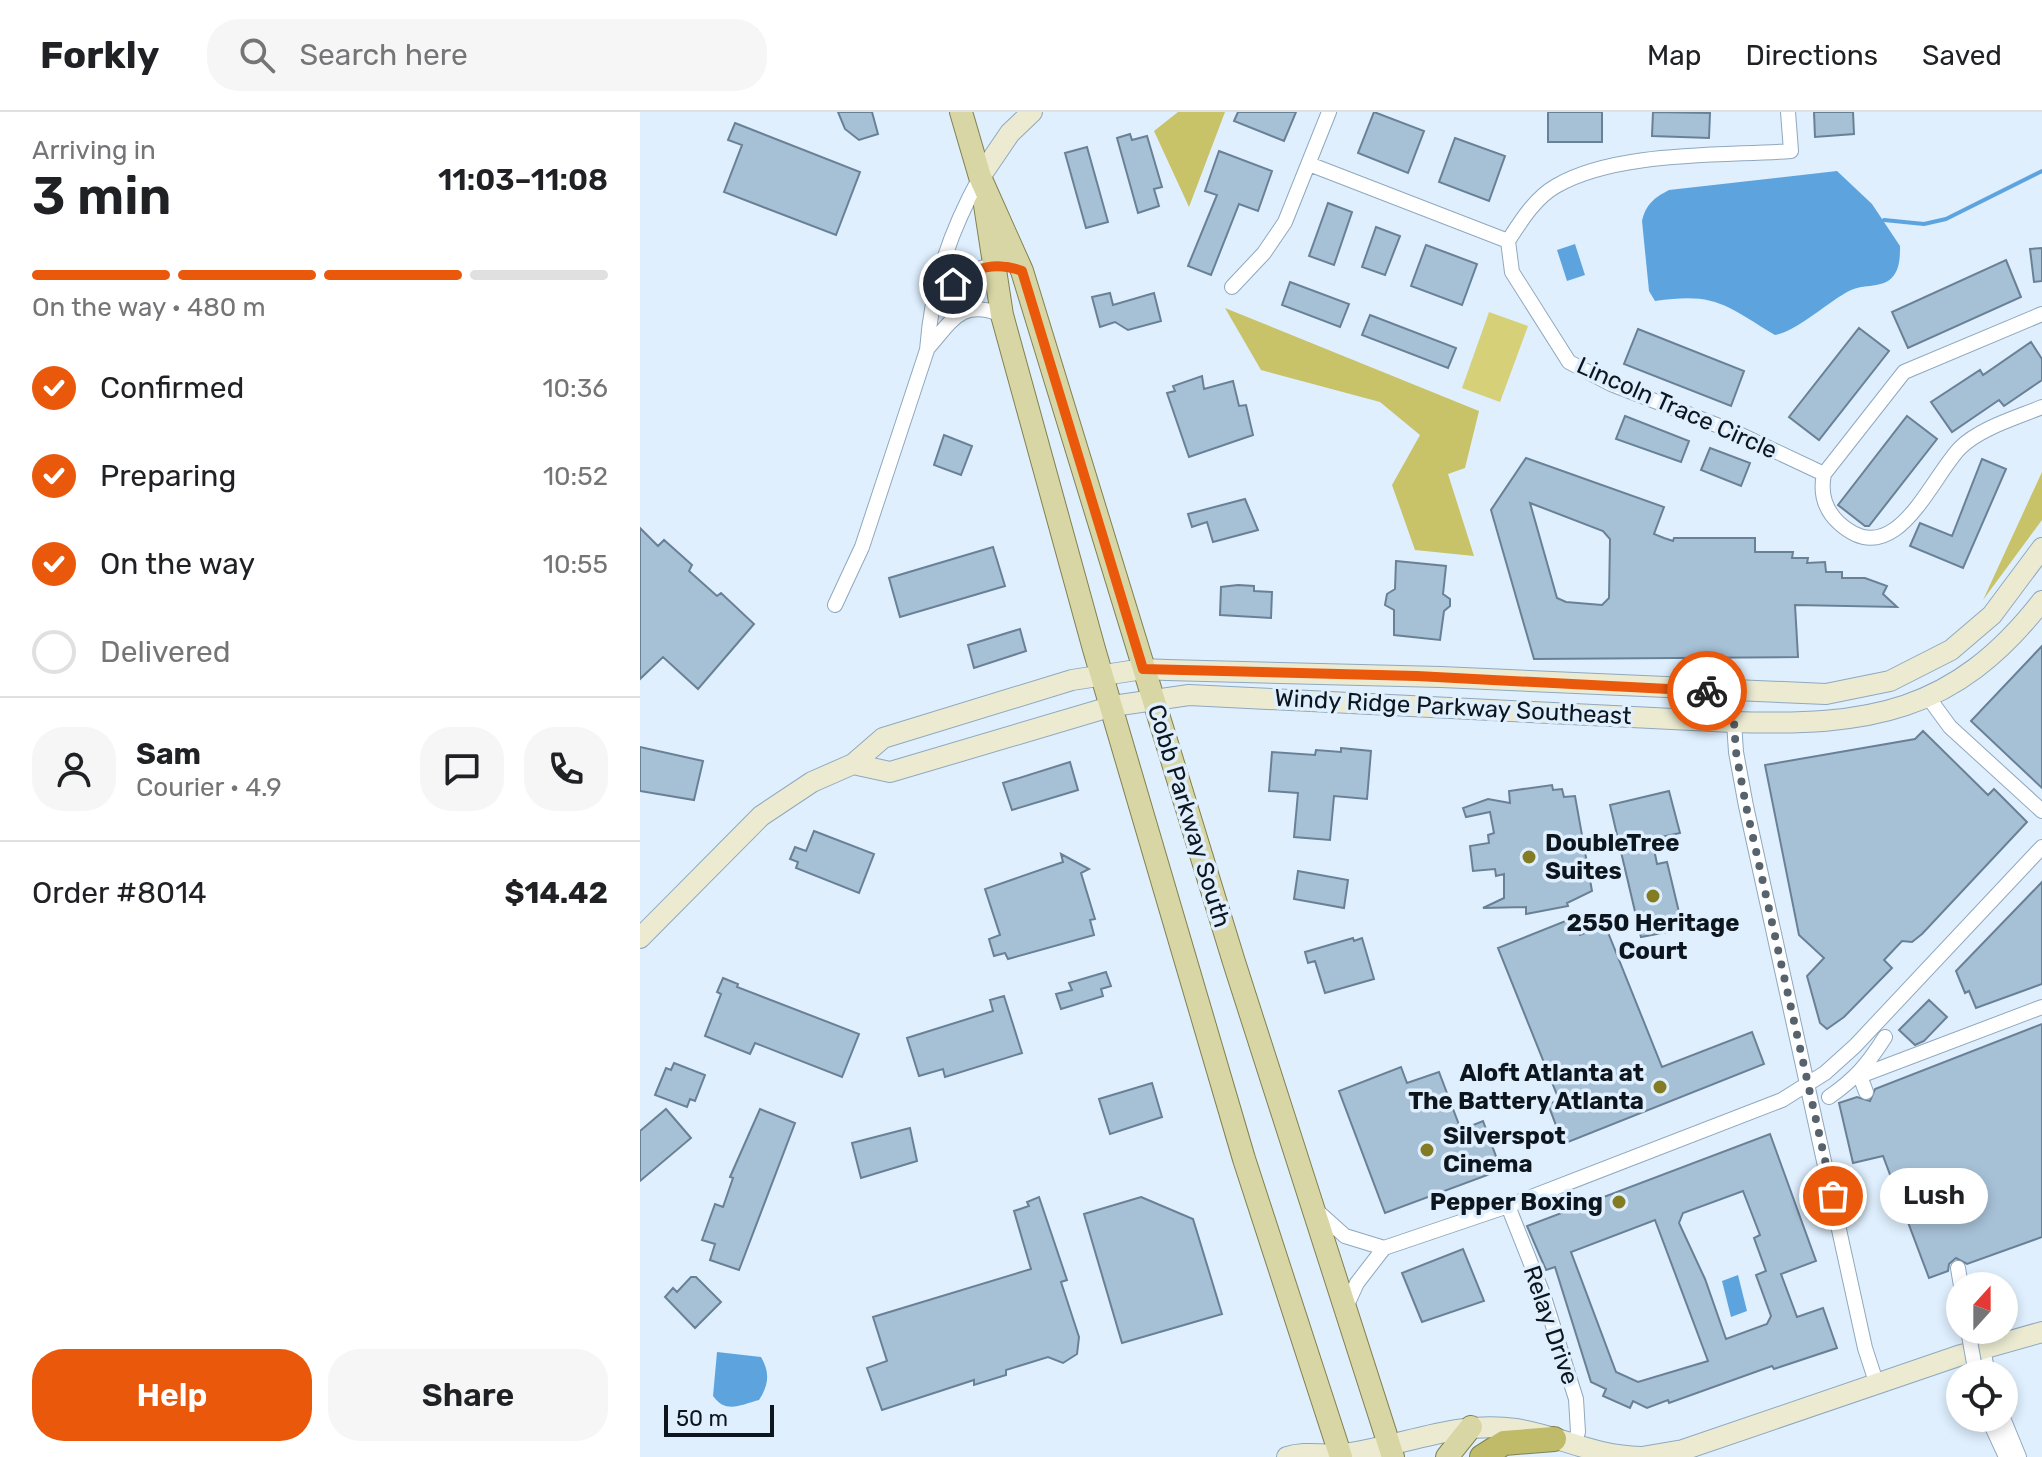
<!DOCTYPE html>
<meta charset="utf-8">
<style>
body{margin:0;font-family:Rubik,sans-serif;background:#f6f6f6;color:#202124;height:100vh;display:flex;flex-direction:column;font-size:30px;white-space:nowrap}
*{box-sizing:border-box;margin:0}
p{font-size:26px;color:#757577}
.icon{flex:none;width:44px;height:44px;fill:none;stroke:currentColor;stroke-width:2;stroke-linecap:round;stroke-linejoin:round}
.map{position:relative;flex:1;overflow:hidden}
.drawer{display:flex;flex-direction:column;background:#fff;width:640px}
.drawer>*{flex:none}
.needle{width:52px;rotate:21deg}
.fabs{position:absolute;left:1306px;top:1160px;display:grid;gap:16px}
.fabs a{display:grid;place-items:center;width:72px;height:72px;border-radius:50%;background:#fff;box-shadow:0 4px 12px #0003;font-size:40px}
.scale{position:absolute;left:24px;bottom:20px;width:110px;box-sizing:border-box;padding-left:8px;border:4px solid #0d161e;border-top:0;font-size:22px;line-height:28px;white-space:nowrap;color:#0d161e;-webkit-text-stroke:6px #dfeffd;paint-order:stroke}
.pin{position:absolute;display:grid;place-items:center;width:68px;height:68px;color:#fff;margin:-34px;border:4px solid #fff;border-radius:50%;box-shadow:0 2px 8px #0007}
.courier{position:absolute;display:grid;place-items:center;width:80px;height:80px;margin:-40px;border:6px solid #ea580c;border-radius:50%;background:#fff;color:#222;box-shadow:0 2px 10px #0007}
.bubble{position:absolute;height:56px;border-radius:28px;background:#fff;box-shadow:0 4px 12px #0003;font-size:26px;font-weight:600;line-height:56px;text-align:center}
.summary em{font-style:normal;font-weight:600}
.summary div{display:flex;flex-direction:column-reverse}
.summary{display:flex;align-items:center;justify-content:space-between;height:136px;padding:0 32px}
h1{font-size:52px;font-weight:600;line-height:60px}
.bar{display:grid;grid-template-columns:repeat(4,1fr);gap:12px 8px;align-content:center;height:96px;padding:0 32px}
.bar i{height:10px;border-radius:6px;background:#e0e0e0}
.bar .selected{background:#ea580c}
.bar p{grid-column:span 4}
.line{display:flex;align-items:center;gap:20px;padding:0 32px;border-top:2px solid #e0e0e0}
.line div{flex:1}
.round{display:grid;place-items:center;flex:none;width:84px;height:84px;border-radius:32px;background:#f6f6f6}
ol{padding:0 32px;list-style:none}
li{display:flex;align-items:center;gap:24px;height:88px}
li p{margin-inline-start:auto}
li .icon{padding:8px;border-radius:50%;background:#ea580c;color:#fff;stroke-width:4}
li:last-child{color:#757577}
li i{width:44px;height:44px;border:4px solid #e0e0e0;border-radius:50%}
.button{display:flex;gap:16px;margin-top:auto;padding:16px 32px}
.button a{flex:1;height:92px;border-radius:32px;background:#ea580c;color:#fff;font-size:32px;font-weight:600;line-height:92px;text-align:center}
.button a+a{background:#f6f6f6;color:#202124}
header{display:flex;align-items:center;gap:48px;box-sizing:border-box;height:112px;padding:0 40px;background:#fff;border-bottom:2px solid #e0e0e0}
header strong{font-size:38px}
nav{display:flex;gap:44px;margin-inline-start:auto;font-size:28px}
.search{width:560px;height:72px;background:#f6f6f6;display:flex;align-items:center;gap:20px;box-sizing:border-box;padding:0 28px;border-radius:32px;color:#757577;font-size:30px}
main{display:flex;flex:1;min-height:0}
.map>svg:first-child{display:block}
.green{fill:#d6d079}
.forest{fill:#c8c269}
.water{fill:#5da4de}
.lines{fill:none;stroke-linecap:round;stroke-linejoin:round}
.stream{stroke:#5da4de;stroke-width:4}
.building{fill:#a6c0d6;stroke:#698196;stroke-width:2;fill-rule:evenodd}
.street-casing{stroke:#8fa8be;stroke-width:16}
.secondary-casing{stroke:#8fa8be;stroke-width:22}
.primary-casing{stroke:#81814f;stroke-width:24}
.highway-casing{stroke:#81814f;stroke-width:26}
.street{stroke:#fff;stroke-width:14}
.secondary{stroke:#ecebd2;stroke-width:20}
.primary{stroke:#d9d6a5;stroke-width:22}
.highway{stroke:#c0bb69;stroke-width:24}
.street-bridge-casing{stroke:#8fa8be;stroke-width:16;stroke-linecap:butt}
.street-bridge{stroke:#fff;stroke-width:14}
.done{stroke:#56626c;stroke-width:8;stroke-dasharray:0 14.4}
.route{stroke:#ea580c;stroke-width:10}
.poi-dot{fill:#837c23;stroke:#dfeffd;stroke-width:3}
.labels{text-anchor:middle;stroke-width:7;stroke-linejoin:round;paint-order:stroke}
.street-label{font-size:24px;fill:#0d161e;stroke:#dfeffd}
.poi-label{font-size:24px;font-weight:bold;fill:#0d161e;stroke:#dfeffd;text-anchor:start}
</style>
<header>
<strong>Forkly</strong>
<div class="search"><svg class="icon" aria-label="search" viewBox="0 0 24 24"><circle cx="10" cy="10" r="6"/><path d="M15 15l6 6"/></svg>Search here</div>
<nav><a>Map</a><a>Directions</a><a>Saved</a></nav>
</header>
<main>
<section class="drawer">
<div class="summary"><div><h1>3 min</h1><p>Arriving in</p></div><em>11:03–11:08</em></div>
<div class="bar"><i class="selected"></i><i class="selected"></i><i class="selected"></i><i></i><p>On the way · 480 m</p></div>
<ol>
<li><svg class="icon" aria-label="check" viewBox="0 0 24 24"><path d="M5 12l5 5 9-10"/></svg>Confirmed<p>10:36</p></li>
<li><svg class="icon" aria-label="check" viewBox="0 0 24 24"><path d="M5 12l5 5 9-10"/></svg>Preparing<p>10:52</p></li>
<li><svg class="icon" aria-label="check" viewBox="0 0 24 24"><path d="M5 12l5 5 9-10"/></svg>On the way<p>10:55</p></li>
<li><i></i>Delivered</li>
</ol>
<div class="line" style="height:144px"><a class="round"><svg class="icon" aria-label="person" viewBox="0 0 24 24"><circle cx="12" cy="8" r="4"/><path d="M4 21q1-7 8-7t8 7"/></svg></a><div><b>Sam</b><p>Courier · 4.9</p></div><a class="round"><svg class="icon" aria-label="chat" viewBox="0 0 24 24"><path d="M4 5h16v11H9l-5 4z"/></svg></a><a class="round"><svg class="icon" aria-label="phone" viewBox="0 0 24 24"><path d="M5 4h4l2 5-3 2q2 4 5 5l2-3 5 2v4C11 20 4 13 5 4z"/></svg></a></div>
<div class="line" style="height:104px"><div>Order #8014</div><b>$14.42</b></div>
<div class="button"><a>Help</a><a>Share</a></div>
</section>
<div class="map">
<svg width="1402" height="1345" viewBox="0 0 1402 1345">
<rect width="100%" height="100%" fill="#dfeffd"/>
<path class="green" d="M849,200L888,214L860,290L822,276Z"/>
<path class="forest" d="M538,0H585L549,95L514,19Z
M585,196L839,299L825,356L808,362L834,444L775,438L752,373L780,323L740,290L621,258Z
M1402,360V408L1343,488L1349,475Z"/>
<path class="water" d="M1197,59L1232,92L1260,134C1260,146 1260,161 1248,169C1238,175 1222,173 1211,178C1187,190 1158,219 1135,223C1085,193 1076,180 1015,189L1009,179L1002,109C1006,92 1014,86 1029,78Z
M935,132L945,163L927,169L917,138Z
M1098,1163L1107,1199L1091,1205L1082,1169Z
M77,1240L121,1245C130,1260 129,1273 119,1288C100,1293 86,1302 73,1284Z"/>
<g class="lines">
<path class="stream" d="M1244,108L1284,112L1306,107L1402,59"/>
</g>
<path class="building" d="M198,0H232L238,22L219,28L205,17Z
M598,0H656L644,29L594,9Z
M734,0L784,19L768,61L718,41Z
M908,0H962V30H908Z
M1013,0L1070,1L1069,26L1012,24Z
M1174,0H1213L1214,22L1175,25Z
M95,11L220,60L196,123L84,80L102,33L88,28Z
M490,22L492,28L507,24L522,75L514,77L519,94L498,101L477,26Z
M815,26L865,44L849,89L799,70Z
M447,35L468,110L446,116L425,41Z
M579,39L632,59L618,99L599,92L571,163L548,154L577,83L565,79Z
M688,91L712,100L694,153L669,144Z
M736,115L760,124L745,163L722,155Z
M786,133L837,152L822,193L771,174Z
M1402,136V169L1394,170L1390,137Z
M1366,148L1381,185L1268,236L1252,200Z
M650,170L709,192L700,215L642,193Z
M470,181L473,193L514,181L521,209L488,218L475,210L460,215L452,185Z
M730,203L816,236L808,256L722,223Z
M1219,216L1249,239L1179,328L1149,305Z
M998,217L1104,259L1091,294L984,252Z
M1391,230L1402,247V268L1364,294L1359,288L1312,320L1291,290L1340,258L1343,263Z
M562,264L564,277L593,269L599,294L606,293L613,323L549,345L527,281L535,279L533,274Z
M985,304L1049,329L1041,350L976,327Z
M1267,304L1297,327L1229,414H1225L1198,393Z
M304,323L332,334L321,363L294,353Z
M1070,336L1110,351L1101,374L1061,358Z
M886,346L1024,395L1014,422L1024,426L1033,429L1034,426H1115V440H1153L1152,446H1168L1167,451L1185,450L1186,460H1202V466H1225L1247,474L1243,482L1257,495L1155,493L1158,545L894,547L851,398ZM890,391L963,419L970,427L969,486L962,493L926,490L917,486Z
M1342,347L1366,357L1323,456L1270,434L1280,411L1312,424Z
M605,387L618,418L573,430L567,410L552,415L548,402Z
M0,416L18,434L24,428L52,453L49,459L77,484L81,481L114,512L58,577L23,545L0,567Z
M353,435L365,474L260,505L249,466Z
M756,449L806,454L803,482L810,487V494L804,499L800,528L754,523V498L745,493L747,482L755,477Z
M598,473L614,474V479L632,480L631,506L580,503L581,475Z
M380,517L386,539L334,556L328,533Z
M1402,534V676L1331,609Z
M1283,619L1348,683L1354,677L1387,710L1282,822L1272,830L1262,829L1244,848L1252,856L1204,905L1187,917L1180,911L1167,864L1184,846L1159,823L1125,653L1275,627Z
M0,635L63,649L54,688L0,679Z
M701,636L731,639L727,687L694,684L690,728L654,725L658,681L629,679L632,640L675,643L676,638L701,640Z
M430,650L438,678L372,698L363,671Z
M912,673L913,678L922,677L924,685L935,684L952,779L927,791L928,794L886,802V795L843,796L864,786V762L856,764L855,757L833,759L830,734L849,731L848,723L854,721L850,700L826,705L823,696L848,687L870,691L869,679Z
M1029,679L1040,721L1012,727L1017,752L1027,750L1043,817L1001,825L970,693Z
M174,719L234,742L219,781L156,756L158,750L150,747L155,735L166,739Z
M421,742L449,757L441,761L455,807L450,808L454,823L368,847L365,841L354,844L349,827L360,823L345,777L423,750Z
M658,759L708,768L704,796L654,787Z
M1402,770V872L1336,896L1329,879L1325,881L1316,859Z
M933,806L940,823L965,813L1022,955L1112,920L1124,952L923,1032L908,992L919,988L858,836Z
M713,826L714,829L722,826L734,867L685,881L675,849L668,851L665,840Z
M466,860L471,874L461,877L463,884L421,897L416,882L432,878L429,871Z
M83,866L98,872L97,875L219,922L202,965L115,931L110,942L65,924L81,882L77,880Z
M364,884L382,941L305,965L303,957L279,964L267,926L353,899L350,888Z
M1289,888L1307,905L1284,929L1275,933L1259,918Z
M1402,912V1125L1327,1152L1316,1146L1309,1152L1308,1159L1289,1166L1243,1044L1213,1051L1199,991L1217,985L1230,989L1235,977Z
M34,951L65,963L55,989L50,987L47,995L15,983L26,956L31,958Z
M761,955L767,971L799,960L821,1018L843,1009L861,1058L745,1101L699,979Z
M512,971L522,1005L470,1022L459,987Z
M26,997L51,1026L0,1069V1019Z
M120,997L155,1011L99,1158L70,1148L75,1132L62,1128L75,1092L83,1095L93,1066L90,1065Z
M270,1016L277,1049L221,1066L212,1031Z
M1130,1022L1176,1149L1141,1162L1157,1205L1183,1196L1197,1236L1134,1257L1132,1254L1029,1291L1028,1288L1007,1296L993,1289L990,1296L963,1284L966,1277L951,1270L915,1155L906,1158L887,1114ZM1103,1079L1120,1123L1114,1126L1126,1159L1116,1163L1131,1204L1127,1212L1086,1227L1065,1167L1039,1111L1043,1101ZM1015,1108L1068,1249L998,1270L976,1260L931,1140Z
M399,1085L427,1168L421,1170L439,1225L437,1242L423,1251L408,1245L366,1258V1263L334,1273V1268L242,1298L227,1256L247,1249L233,1205L391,1157L374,1099L389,1094L387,1090Z
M501,1085L553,1107L582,1202L482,1231L444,1102Z
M823,1137L844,1189L782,1210L762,1161Z
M51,1165H56L81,1190L55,1216L25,1185L33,1176L37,1180Z"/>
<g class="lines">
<g class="street-casing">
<path id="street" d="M669,52L868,129
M868,129L872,160L929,250L971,272L1097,321L1184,362L1264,260L1402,202
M868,129C881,109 895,86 916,74C976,39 1081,44 1151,39L1148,0
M592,175L624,141L645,110L689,0
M294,192C312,171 332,153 360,153
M287,237C312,209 321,186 362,203
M1184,362C1180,381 1184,397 1199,411C1255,462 1290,367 1320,336C1340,316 1376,306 1402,295
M195,493L222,435L287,238C292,172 309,122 340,65
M1092,580L1096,640L1106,694L1225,1236L1237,1273
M1288,585L1310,615L1402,699
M1226,980L1220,964L1402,895
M1189,985C1215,967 1228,952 1245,925
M868,1094L903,1182L936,1287L938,1320L933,1334
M676,1098L705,1124L744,1136L868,1094L1142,988L1185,961L1215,934L1402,735
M1318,1156L1321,1174
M706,1195L717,1171L744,1136
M1343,1237L1348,1262
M1348,1306L1366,1345
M1363,1306L1379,1345"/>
</g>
<g class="secondary-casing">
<path id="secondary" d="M340,65L370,21L392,0
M213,652L250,660L473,594L549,583L1093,610C1228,614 1314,602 1402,489
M0,826L121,704L172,670L213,652L243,626L432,568L503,557L527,558L801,565L1186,582L1250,569L1311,538L1352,503L1402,436
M647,1345C666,1339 683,1344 702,1342C762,1335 814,1308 876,1317C921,1324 952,1344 1001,1345
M1002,1345L1043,1338L1321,1243L1402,1220"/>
</g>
<g class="primary-casing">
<path id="primary" d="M321,0L340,65L382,159L594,850L753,1345
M345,93L362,203L454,537L604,1047L701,1345
M807,1345L831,1315"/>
</g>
<g class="highway-casing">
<path id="highway" d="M842,1345L864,1331L914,1327"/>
</g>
<use href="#street" class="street"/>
<use href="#secondary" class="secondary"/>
<use href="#primary" class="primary"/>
<use href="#highway" class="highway"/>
<g class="street-bridge-casing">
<path id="street-bridge" d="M1328,1218L1336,1262"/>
</g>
<use href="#street-bridge" class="street-bridge"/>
</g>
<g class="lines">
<path class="done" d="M1067,579L1092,580L1096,640L1106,694L1193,1084"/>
<path class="route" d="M313,172C334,155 356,149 382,159L503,557L777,564L1067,579"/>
</g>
<g class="poi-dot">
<circle cx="889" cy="745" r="8"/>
<circle cx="1013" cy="784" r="8"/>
<circle cx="1020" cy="975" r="8"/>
<circle cx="787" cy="1038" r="8"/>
<circle cx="979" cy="1090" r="8"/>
</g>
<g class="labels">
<g class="street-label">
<text transform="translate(1037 296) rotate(24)" y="8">Lincoln Trace Circle</text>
<text transform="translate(813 595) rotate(3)" y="8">Windy Ridge Parkway Southeast</text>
<text transform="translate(549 704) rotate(73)" y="8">Cobb Parkway South</text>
<text transform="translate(911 1213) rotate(71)" y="8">Relay Drive</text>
</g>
<g class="poi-label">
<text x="905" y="739">DoubleTree<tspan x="905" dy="28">Suites</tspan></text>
<text x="1013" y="819" text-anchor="middle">2550 Heritage<tspan x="1013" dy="28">Court</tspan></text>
<text x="1004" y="969" text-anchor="end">Aloft Atlanta at<tspan x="1004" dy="28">The Battery Atlanta</tspan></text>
<text x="803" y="1032">Silverspot<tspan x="803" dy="28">Cinema</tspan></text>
<text x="963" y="1098" text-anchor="end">Pepper Boxing</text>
</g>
</g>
</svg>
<div class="fabs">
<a><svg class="needle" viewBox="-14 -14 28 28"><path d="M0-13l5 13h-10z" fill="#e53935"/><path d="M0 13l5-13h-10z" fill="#757577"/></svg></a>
<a><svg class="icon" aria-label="locate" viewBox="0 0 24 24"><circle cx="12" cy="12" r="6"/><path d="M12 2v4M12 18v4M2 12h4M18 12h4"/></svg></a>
</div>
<div class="scale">50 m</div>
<div class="pin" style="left:1193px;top:1084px;background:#ea580c"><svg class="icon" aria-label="bag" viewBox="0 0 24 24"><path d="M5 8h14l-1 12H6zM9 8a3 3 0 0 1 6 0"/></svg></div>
<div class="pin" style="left:313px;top:172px;background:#1f2937"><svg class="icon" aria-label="home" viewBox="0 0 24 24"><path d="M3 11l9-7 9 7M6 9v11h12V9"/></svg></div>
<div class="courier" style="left:1067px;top:579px"><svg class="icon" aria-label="bike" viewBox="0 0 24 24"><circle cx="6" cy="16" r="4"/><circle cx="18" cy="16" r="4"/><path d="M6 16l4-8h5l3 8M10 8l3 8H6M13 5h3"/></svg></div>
<div class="bubble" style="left:1240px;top:1056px;width:108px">Lush</div>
</div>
</main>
